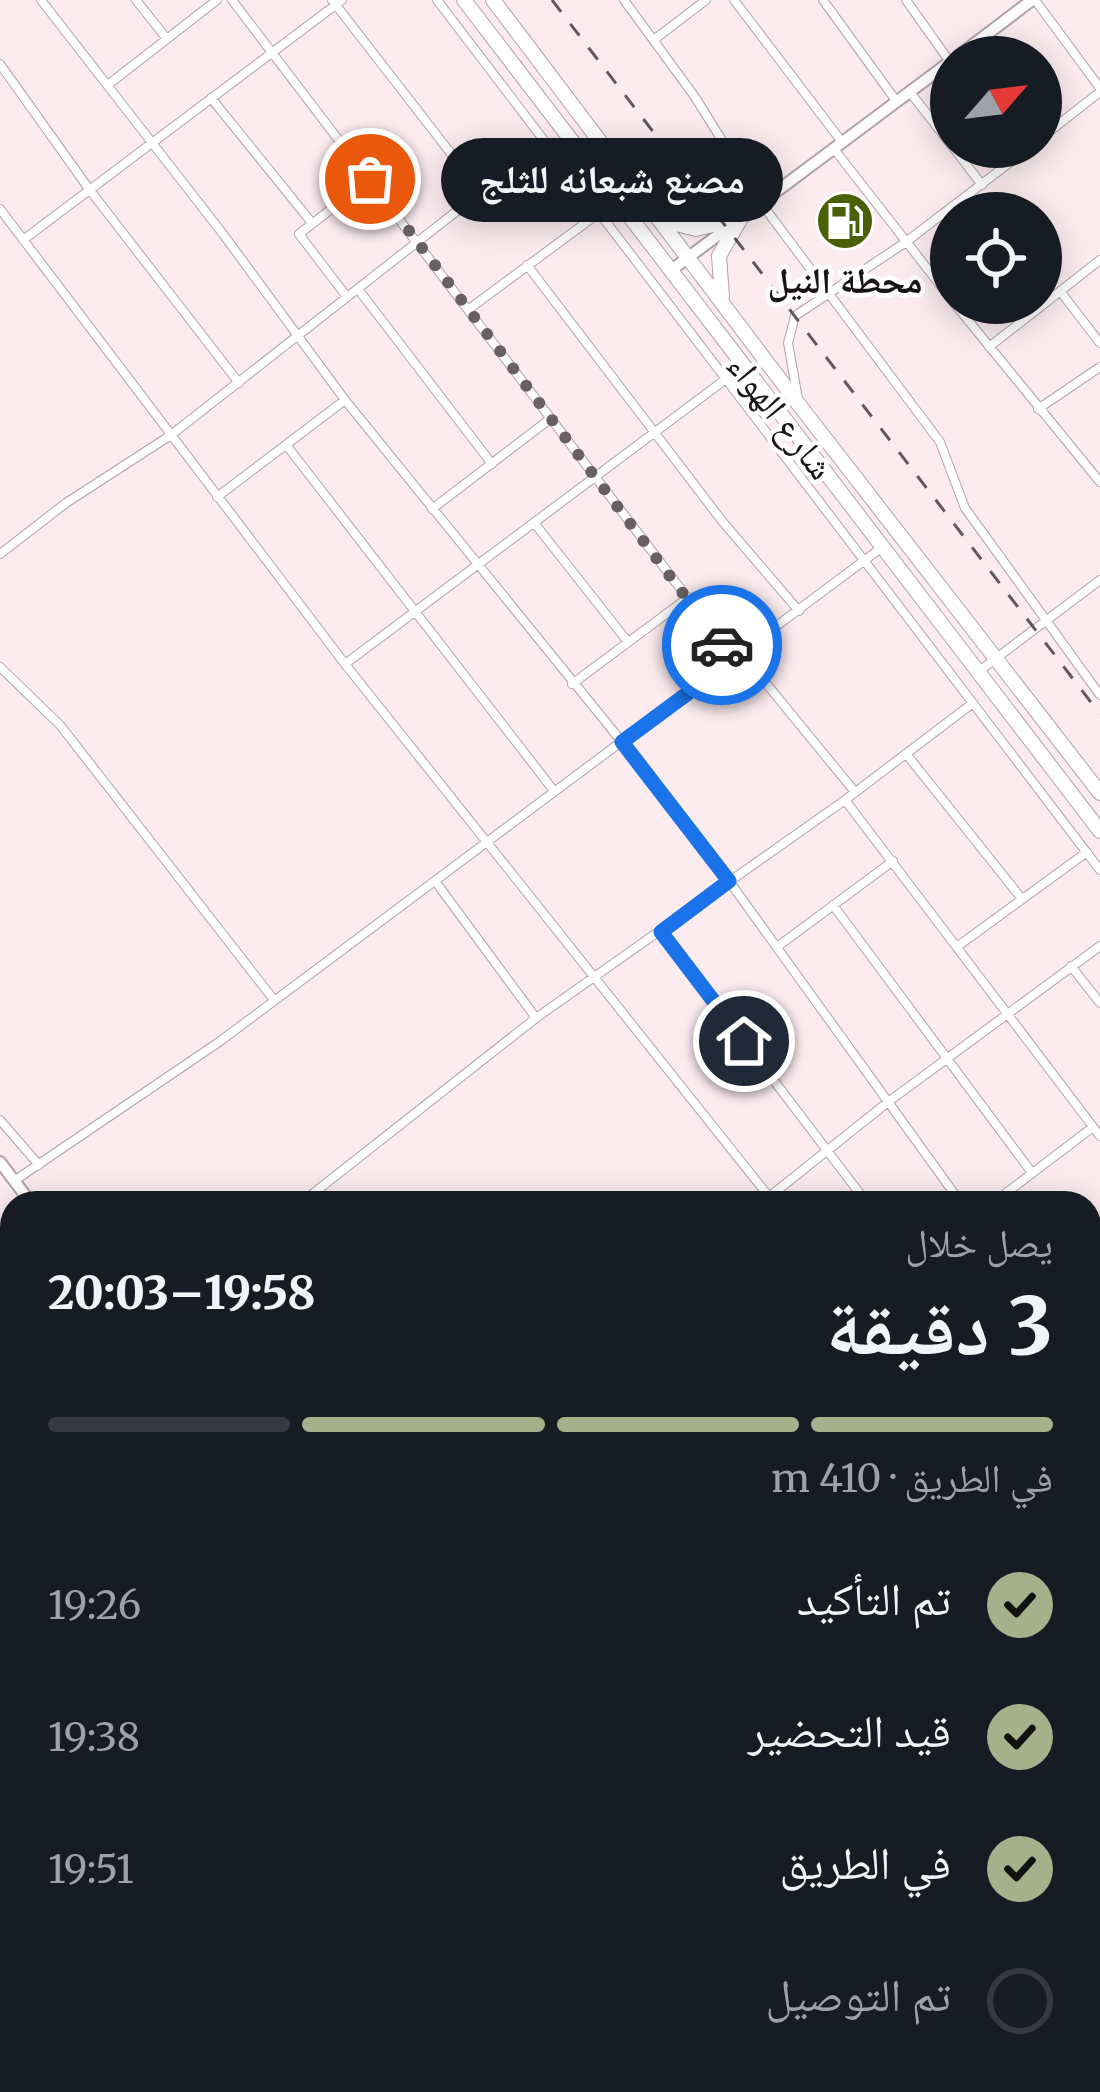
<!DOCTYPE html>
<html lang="ar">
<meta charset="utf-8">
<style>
body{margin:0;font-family:Merriweather,"Noto Naskh Arabic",serif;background:#20242c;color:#f1f3f6;direction:rtl;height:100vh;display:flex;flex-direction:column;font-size:45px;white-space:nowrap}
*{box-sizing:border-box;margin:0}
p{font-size:39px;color:#9ea1a6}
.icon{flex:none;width:66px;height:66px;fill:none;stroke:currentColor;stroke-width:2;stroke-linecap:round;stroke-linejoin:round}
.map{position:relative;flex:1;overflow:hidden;direction:ltr}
.panel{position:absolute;left:0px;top:1191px;width:1101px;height:903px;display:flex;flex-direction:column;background:#171b24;border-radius:36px 36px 0 0;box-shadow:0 6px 30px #0003;direction:rtl}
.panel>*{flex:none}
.needle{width:78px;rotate:62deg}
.tools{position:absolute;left:930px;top:36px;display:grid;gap:24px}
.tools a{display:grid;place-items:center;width:132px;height:132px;border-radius:50%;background:#171b24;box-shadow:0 6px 30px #0003;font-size:60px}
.pin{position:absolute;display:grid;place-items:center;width:102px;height:102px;color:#fff;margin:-51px;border:6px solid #fff;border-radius:50%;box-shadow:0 3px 12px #0007}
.courier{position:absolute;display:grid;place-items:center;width:120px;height:120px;margin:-60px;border:9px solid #1a73e8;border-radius:50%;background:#fff;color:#222;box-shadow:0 3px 15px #0007}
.bubble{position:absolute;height:84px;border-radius:42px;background:#171b24;box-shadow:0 6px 30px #0003;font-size:39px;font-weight:800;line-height:84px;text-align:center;direction:rtl}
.headline em{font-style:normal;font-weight:800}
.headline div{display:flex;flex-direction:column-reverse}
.headline{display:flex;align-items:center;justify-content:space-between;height:204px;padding:0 48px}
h1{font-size:78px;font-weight:800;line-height:90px}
.bar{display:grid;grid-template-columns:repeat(4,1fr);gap:18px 12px;align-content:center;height:144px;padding:0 48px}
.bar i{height:15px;border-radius:9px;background:#363941}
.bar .active{background:#a6b08a}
.bar p{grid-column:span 4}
ol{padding:0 48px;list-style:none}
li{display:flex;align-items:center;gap:36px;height:132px}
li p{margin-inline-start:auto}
li .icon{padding:12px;border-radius:50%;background:#a6b08a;color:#111;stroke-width:4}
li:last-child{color:#9ea1a6}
li i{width:66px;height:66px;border:6px solid #363941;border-radius:50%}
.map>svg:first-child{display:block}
.water{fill:#d8b8e9;stroke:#9f87a9;stroke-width:3}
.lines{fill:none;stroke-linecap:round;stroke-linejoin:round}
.street-casing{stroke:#b1a2a6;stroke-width:10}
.secondary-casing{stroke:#b1a2a6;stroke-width:14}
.highway-casing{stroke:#b1a2a6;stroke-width:16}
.street{stroke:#fff;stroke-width:8}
.secondary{stroke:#fff;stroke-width:10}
.highway{stroke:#fff;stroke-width:14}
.rail{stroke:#61595b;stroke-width:3;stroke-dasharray:15 15;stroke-linecap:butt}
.done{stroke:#686062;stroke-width:12;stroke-dasharray:0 21.6}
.route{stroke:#1a73e8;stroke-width:15}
.labels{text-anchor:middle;stroke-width:9;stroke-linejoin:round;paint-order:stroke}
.poi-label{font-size:36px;font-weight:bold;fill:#191415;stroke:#fff}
.street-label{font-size:36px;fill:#191415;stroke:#fff}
</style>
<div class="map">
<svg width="1100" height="2092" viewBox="0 0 1100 2092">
<rect width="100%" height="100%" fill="#fcecf0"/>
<path class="water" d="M12,2001V2082H249L256,2092H0V2002Z"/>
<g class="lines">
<g class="street-casing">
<path id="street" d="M41,0L223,234L345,400L622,742L729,881L961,1203
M136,0L167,39
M232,0L734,659
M332,0L480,191
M437,0L1100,870
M624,0L695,97L761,203L940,442L965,508L1100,695
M734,0L842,142
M823,0L897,102
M906,0L950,62
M1035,0L1100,88
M655,39L706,0
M0,64L89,189L239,383
M109,84L217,0
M910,92L951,145
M211,98L312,223
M1041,138L1100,92
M953,147L982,185
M834,149L951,299
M0,209L345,664L774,1203
M23,240L342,0
M527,265L722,521L799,611
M358,289L492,464
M1060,291L1100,343
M347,297L299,234L370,179
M954,303L1100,482
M469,309L599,213
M989,347L1100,260
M798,399L788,343L795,316L906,242L1030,147
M1038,409L1100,367
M287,446L554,791
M217,497L345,400
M432,509L550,419
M535,524L628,642
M0,554L66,503L171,435L545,142
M742,654L855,792
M345,664L726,379
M0,667L60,725L274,1000
M978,672L1100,580
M572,684L685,600
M907,755L1022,899
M845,800L1100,1136
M435,881L536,1018
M833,905L1032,1173
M661,932L867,1203
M958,946L1087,852
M777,947L893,861
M1071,966L1100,1003
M0,1120L39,1165
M14,1181L219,1042L881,548
M769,1197L888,1102L1100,946
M301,1203L536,1018L845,800L973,703
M993,1203L1093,1127
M0,1281L12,1297
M0,1330L12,1321
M0,1352L12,1368
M0,1461L12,1477
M1089,1522L1100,1497
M0,1555L12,1546
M0,1577L12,1592
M1089,1638L1100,1651
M0,1685L12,1700
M1089,1744L1100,1759
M0,1798L12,1813
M1089,1849L1100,1838
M1089,1878L1100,1893
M1089,2041L1100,2032
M1067,2082L1075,2092
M824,2092L829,2082
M1022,2092L1037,2082"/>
</g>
<g class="secondary-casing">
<path id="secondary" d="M957,57L1032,0
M670,271L951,61
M0,1162L31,1203
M1089,1245L1100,1237
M0,1831L12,1829
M691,2082L698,2092"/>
</g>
<g class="highway-casing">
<path id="highway" d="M464,0L1100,831
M493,0L800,406L1100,793
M661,220L696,229L741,218
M722,297L719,256L741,218"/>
</g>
<use href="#street" class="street"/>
<use href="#secondary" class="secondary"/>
<use href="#highway" class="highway"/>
<path class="rail" d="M552,0L1100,714"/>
</g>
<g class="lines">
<path class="done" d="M370,179L722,645"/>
<path class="route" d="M722,645L734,659L622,742L729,881L661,932L744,1041"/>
</g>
<defs>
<g id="fuel-disc" transform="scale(3)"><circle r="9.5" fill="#4b5f06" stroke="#fff"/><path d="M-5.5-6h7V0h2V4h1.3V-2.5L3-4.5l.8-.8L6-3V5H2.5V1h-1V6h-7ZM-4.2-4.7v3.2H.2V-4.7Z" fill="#fff"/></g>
</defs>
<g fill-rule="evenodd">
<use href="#fuel-disc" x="845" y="221"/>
</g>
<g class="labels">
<g class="poi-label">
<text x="845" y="293">محطة النيل</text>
</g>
<g class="street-label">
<text transform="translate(781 416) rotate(52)" y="13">شارع الهواء</text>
</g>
</g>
</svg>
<div class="tools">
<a><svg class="needle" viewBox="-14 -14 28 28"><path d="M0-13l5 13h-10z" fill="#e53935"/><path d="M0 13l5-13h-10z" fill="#9ea1a6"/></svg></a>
<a><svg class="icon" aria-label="locate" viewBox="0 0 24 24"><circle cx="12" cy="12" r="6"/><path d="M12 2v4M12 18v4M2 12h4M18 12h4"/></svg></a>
</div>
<div class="pin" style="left:370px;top:179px;background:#ea580c"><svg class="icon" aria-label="bag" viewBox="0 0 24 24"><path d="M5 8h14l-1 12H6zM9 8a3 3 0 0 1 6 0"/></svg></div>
<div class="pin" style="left:744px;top:1041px;background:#1f2937"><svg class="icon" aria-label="home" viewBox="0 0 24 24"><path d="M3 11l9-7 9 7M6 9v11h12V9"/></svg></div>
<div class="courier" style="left:722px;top:645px"><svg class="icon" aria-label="car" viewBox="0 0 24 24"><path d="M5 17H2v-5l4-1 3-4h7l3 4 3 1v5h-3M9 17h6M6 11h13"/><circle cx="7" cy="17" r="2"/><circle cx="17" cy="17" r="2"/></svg></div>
<div class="bubble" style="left:441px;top:138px;width:342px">مصنع شبعانه للثلج</div>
<section class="panel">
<div class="headline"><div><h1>3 دقيقة</h1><p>يصل خلال</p></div><em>19:58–20:03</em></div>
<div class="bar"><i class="active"></i><i class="active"></i><i class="active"></i><i></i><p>في الطريق · 410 m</p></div>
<ol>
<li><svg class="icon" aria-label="check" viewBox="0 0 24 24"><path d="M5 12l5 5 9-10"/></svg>تم التأكيد<p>19:26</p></li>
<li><svg class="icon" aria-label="check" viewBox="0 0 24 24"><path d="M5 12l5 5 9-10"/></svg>قيد التحضير<p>19:38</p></li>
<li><svg class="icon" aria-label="check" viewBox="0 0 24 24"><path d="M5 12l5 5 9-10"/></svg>في الطريق<p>19:51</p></li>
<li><i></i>تم التوصيل</li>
</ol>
</section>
</div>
